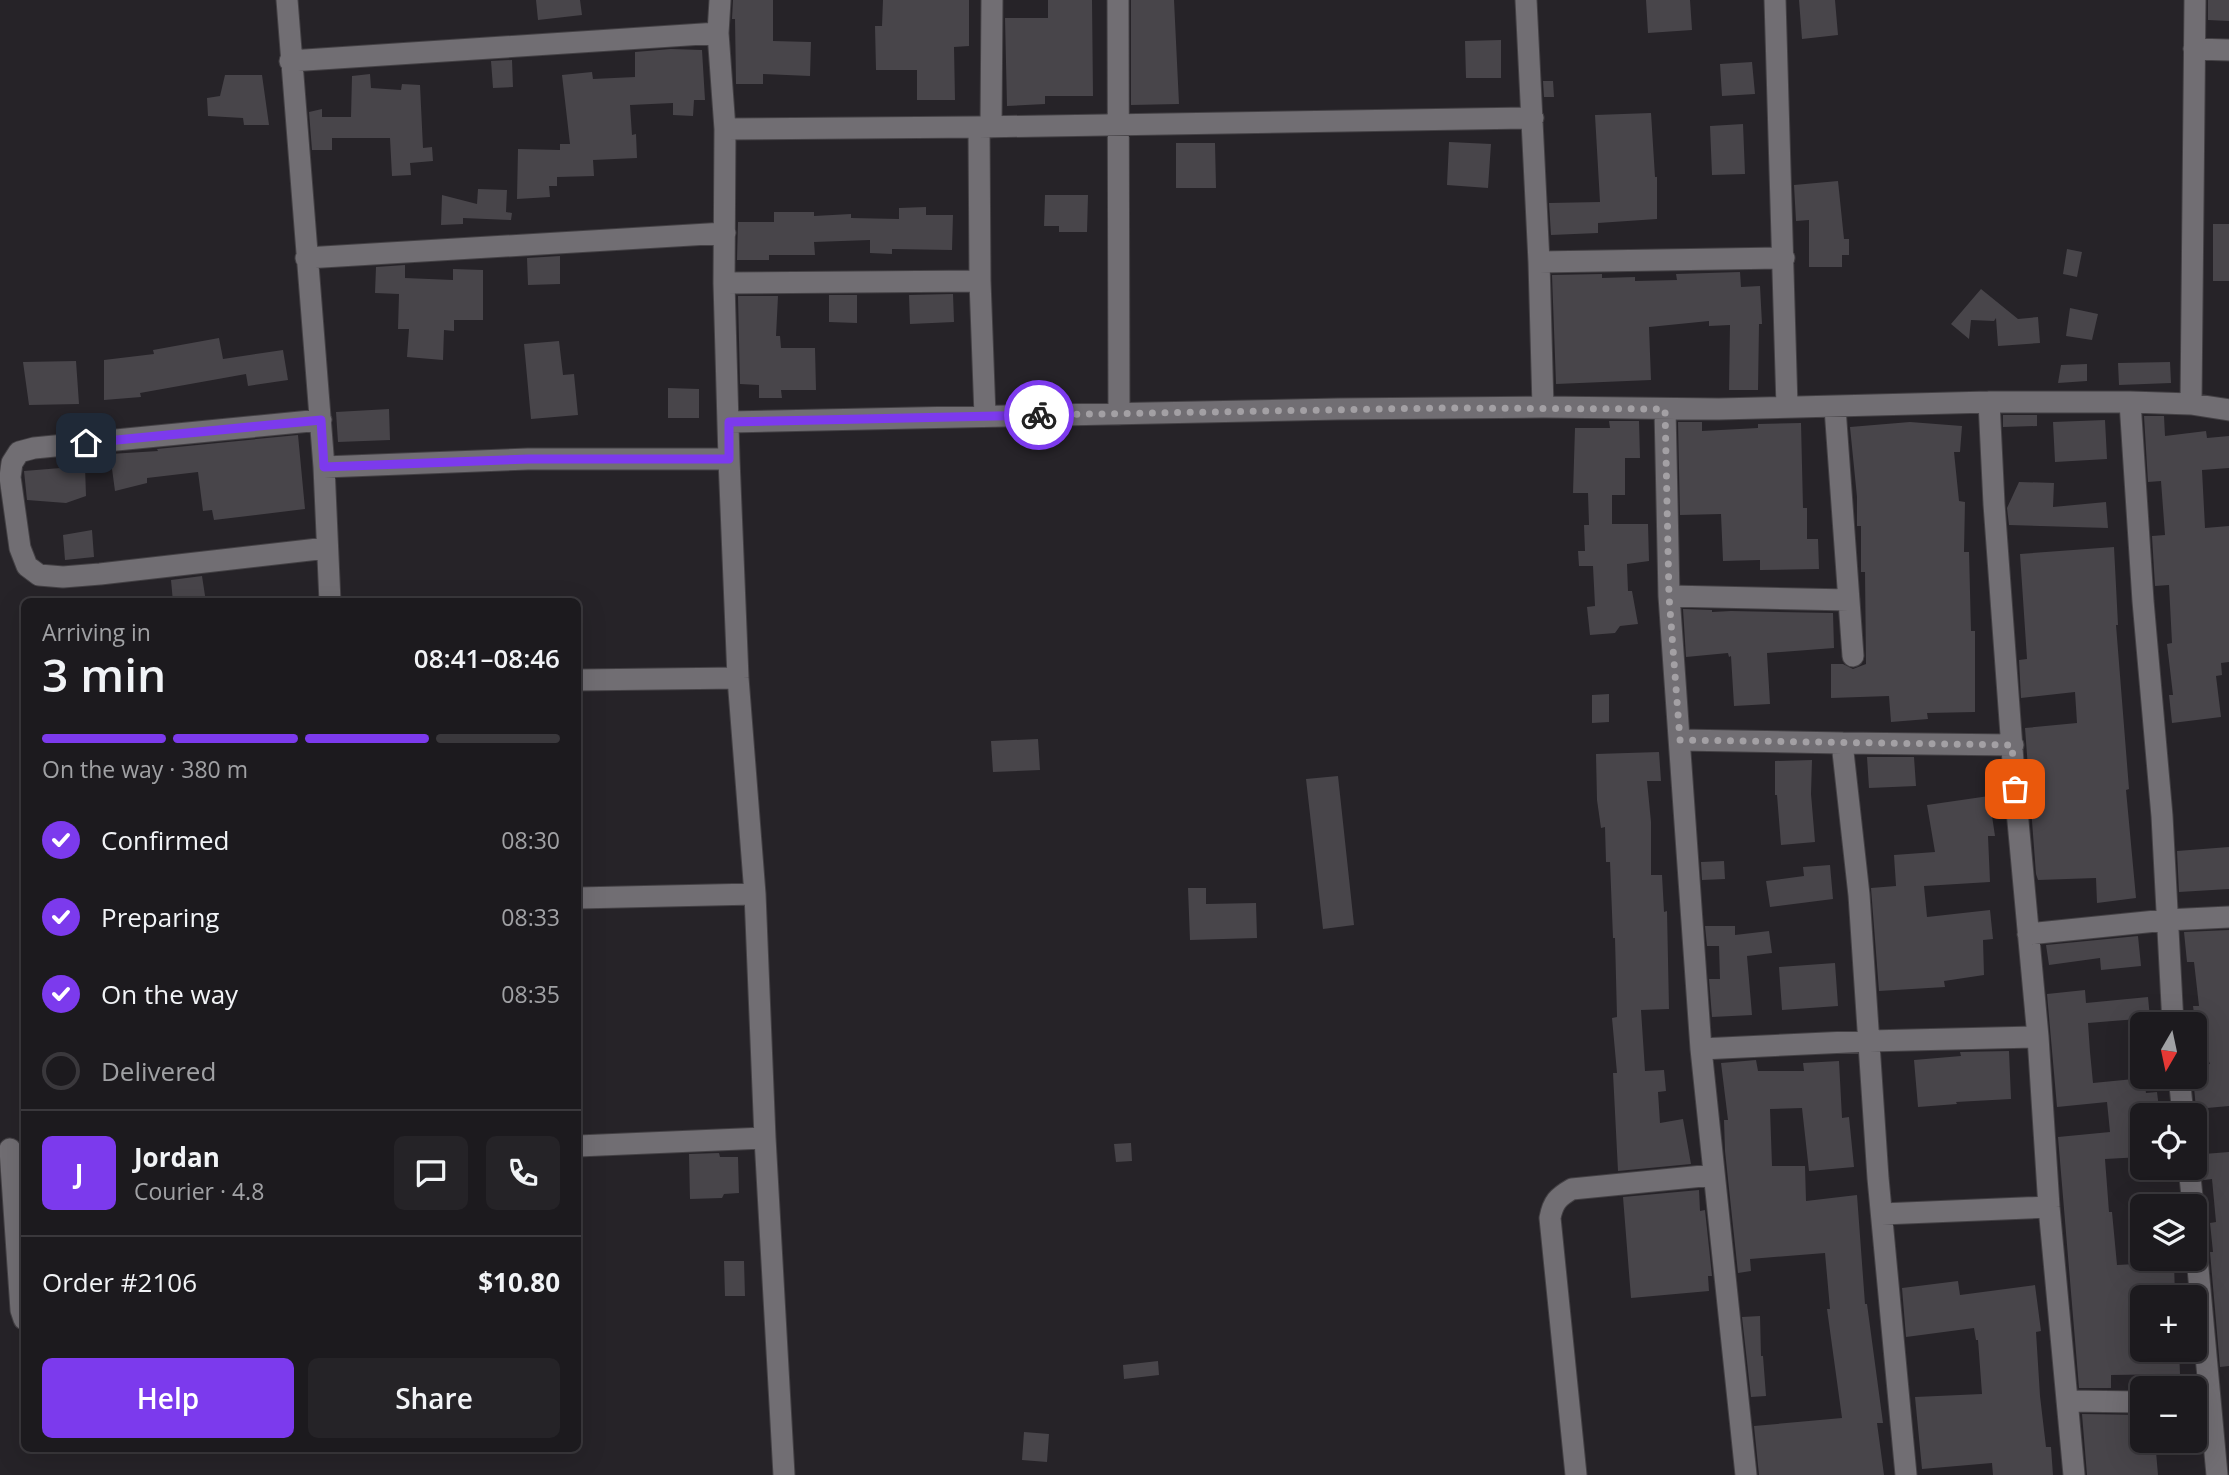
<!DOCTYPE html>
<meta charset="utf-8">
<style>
body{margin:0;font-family:"Open Sans",sans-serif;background:#252327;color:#f1f3f6;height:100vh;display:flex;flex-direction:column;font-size:26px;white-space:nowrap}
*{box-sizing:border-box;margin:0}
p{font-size:23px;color:#a0a1a4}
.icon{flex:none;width:38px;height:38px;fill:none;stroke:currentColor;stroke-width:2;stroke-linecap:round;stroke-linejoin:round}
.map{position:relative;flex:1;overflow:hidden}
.sheet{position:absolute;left:21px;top:598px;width:560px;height:854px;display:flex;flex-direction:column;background:#1c1a1e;border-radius:10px;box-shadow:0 7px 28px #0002,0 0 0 2px #3a383c}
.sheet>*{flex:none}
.needle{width:46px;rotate:189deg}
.fabs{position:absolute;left:2130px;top:1012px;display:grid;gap:14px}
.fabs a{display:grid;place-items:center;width:77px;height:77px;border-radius:10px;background:#1c1a1e;box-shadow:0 7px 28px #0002,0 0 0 2px #3a383c;font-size:35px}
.pin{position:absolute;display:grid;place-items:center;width:60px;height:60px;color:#fff;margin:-30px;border-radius:14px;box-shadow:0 4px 10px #0006}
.courier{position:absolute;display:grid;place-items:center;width:70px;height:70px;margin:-35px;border:5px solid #7c3aed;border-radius:50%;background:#fff;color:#222;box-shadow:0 2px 9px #0007}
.summary em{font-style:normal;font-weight:600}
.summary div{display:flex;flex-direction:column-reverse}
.summary{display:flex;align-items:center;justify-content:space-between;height:119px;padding:0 21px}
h1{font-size:46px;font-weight:600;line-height:52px}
.bar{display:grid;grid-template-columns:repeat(4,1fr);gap:10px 7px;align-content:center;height:84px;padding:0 21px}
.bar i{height:9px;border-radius:5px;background:#3a383c}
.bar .on{background:#7c3aed}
.bar p{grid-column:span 4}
.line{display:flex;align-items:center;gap:18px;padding:0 21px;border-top:2px solid #3a383c}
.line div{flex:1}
.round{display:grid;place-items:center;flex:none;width:74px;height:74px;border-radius:10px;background:#252327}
ol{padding:0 21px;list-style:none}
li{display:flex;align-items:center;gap:21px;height:77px}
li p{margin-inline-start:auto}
li .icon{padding:7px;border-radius:50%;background:#7c3aed;color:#fff;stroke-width:4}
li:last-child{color:#a0a1a4}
li i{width:38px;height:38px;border:4px solid #3a383c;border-radius:50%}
.cta{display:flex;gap:14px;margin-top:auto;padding:14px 21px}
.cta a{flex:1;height:80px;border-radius:10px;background:#7c3aed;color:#fff;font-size:28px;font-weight:600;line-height:80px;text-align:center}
.cta a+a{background:#252327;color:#f1f3f6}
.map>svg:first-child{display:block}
.building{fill:#48454a}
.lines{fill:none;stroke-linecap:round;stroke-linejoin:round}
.minor-casing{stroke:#434044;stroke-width:23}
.minor{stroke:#716e73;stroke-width:21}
.done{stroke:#a3a0a4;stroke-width:7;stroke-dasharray:0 12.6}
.route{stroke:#7c3aed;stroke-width:9}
</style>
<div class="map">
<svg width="2229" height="1475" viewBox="0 0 2229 1475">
<rect width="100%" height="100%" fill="#262328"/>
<path class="building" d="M536,0H580L582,15L538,20Z
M733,0H773V41L811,42L810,76L763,74V84H736L735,19H732Z
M883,0H969V46L954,47L955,100H917V70H876L875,26H882Z
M1048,0H1092L1093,96H1045V104L1007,106L1005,18H1048Z
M1131,0H1174L1179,104L1131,105Z
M1646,0H1690L1692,30L1648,33Z
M1799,0H1835L1838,35L1802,39Z
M2208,0H2229V21L2208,20Z
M1501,40V78H1466L1465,41Z
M671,49L702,50L705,100H694L693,116L673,115V103L630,105L632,135L636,134L637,158L593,160L594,176L557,177V186H549L550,197L517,199L518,149L560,150V144H570L562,75L592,72L593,79L635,77V52Z
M512,60L513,87L493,88L491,61Z
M1752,62L1755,94L1722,96L1720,64Z
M370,74L371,88L401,90L402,84L420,85L423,148L432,147L433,161L410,163L411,175L392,176L390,138H332V150H312L309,112L322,109V117H351L352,76Z
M225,75H262L269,125H244L243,118L208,116L207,98L220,96Z
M1543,81H1553L1554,97H1544Z
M1651,113L1655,177H1657V219L1598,223V233L1551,235L1549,203L1600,202L1595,115Z
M1743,124L1745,174L1712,175L1710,126Z
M1449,142L1491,144L1488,188L1447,185Z
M1176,143H1215L1216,188H1176Z
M1838,181L1844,239H1849V255H1842V267H1809V220L1796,221L1794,185Z
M478,189L507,190L506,212L512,213L511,220L463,218V224L441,225L442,195L477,204Z
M1045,195H1088L1087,232H1059V226H1044Z
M926,207V215H953L952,250L892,249V254L870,253V240L814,242L815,255H769V260H737L738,222H774V212H814V216L851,214V218L899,219V208Z
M2213,224H2229V281H2213Z
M2067,249L2082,252L2077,277L2063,274Z
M560,256V284L528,285L527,258Z
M405,265V278L453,280V269L483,270V320H454V331L444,330L443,360L407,357L409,329H398L399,294L375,293L376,267Z
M1740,272L1741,287L1760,286L1762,324H1759L1758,390H1729L1730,325L1709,326V321L1649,327L1651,380L1556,384L1552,275L1602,274V278L1635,277V281L1677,280L1676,274Z
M1981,289L2018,319L2038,317L2040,343L1998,346L1996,318L1994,321L1971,320L1969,339L1951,324Z
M953,294L954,322L910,324L909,295Z
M829,295H857V323L829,322Z
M738,296H778L776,336H780L781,348H815L816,390H781L782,398H759V385L740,384Z
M2070,308L2098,314L2092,340L2066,336Z
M219,338L223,359L283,350L288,380L248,386L246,374L140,393L141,397L104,400V360L154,354L153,350Z
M559,341L563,375L574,374L578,415L531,419L524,344Z
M76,361L79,404L29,405L23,362Z
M2170,362L2171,383L2119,385L2118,363Z
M2087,364V381L2058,383L2061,365Z
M668,388L699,389V418H668Z
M389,409L390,440L338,442L336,412Z
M2003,415H2037V426L2003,427Z
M2144,416H2164L2165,436L2206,431L2207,438L2229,436V468L2202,470L2205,528L2229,526V662L2221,663L2222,675L2216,676L2221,717L2172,723L2169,695H2173L2167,644L2172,643L2169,585L2155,586L2152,536L2165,535L2161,481L2148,482Z
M2105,420L2107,459L2055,462L2053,422Z
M1609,421H1639L1640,458H1625V495H1612V524H1648L1649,561L1627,564L1628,591H1632L1638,624L1620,626L1615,633L1590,635L1587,607L1595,606L1593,566H1579L1578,551H1585L1584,525H1589L1588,493H1573L1575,428H1610Z
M1678,422H1702V431L1758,428V424L1801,423L1803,508H1807V539H1818L1819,569L1760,570V560L1723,561L1721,514L1680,515Z
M1910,422L1962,426L1960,452H1954L1959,501L1965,502L1964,552H1969L1971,631H1975V712L1927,713L1928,719L1891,722L1889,696L1831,698V664H1843L1853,669L1866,664L1865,572H1861V526H1857V497L1850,427Z
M298,435L305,509L214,520L212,510L203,511L198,472L147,478V483L115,491L110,454L158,451L157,449Z
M85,466L86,496L66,503L27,500L24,471Z
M2019,482L2054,483L2053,507L2106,502L2108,528L2009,525L2007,508Z
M92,530L94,557L65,560L63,535Z
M2114,547L2118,625H2116L2129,789L2126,790L2136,898L2097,903L2096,878L2038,880L2036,874L2025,728L2077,723L2075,692L2021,698L2019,660L2027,659L2020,554Z
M202,576L206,602H173L171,580Z
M1683,609L1712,610V612L1731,611L1833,613L1834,648L1767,653L1770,704L1734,706L1731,656L1729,657L1728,653L1686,657Z
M1609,694V722L1592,723V695Z
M1038,739L1040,770L993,772L991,741Z
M1659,752L1661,781H1647L1651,822V875H1662L1664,912L1667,911L1669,1009L1641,1010L1645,1071L1664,1070L1666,1091L1658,1092L1660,1123L1683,1119L1691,1164L1618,1171L1613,1073H1617L1612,1018L1617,1017L1615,938H1613L1610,862H1606L1605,827L1601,828L1597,800L1596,754Z
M1867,757H1914L1916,786L1869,788Z
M1812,760L1811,794L1815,842L1781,845L1777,795H1775V761Z
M1338,776L1354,925L1323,929L1306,779Z
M1989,796L1995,836H1988L1990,882L1924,886L1927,917L1990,910L1993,939L1983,940L1984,975L1944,981L1945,987L1879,991L1871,888L1896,886L1894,855L1935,852L1927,805Z
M2229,847V889L2179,892L2177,851Z
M1724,861L1725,879L1702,880L1701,862Z
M1830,865L1833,899L1770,907L1766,881L1804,876L1803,867Z
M1188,888H1206V904L1256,903L1257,938L1190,940Z
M1705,926H1735V935L1769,931L1772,953L1747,956L1752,1015L1712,1017L1709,979H1720L1719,946H1707Z
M2229,930V1106L2196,1109L2193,1076L2194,1065L2210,1064L2196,1029L2193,1006H2199L2194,962H2187L2184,932Z
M2138,936L2141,966L2101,970L2100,958L2049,965L2046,945Z
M1835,963L1838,1006L1782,1010L1779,967Z
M2085,990L2086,1003L2148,997L2150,1018L2088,1023L2090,1052L2093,1083L2144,1078L2146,1093L2157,1092L2159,1108L2142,1109V1157L2105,1159L2109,1212H2112L2117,1265L2174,1262L2175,1297H2142V1349H2179L2180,1374L2111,1375V1388H2079L2058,1137L2110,1132L2107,1102L2057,1107L2047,994Z
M2009,1051L2011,1099L1956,1102L1957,1104L1918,1107L1914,1060L1961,1056L1960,1052Z
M1756,1060L1758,1071H1804L1803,1063L1839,1061L1842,1118L1849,1117L1854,1167L1809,1171L1802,1108L1770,1109L1772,1166H1805L1806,1201L1857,1195L1865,1304H1867L1883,1423H1877L1884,1475H1759L1754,1426L1842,1418L1827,1309H1830L1825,1253L1750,1259L1751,1271L1738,1273L1725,1151L1724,1120H1728L1721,1063Z
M1131,1143L1132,1161L1116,1162L1114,1144Z
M2229,1152V1366L2220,1367L2210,1252H2213L2210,1223L2216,1222L2212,1179L2204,1180L2202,1164H2205L2204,1154Z
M719,1153L720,1157H738L739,1193L724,1194L722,1198L690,1199L689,1154Z
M1699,1190L1700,1211L1705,1210L1712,1276H1708L1709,1291L1631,1298L1623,1197Z
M724,1261H744L745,1296H725Z
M1958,1281L1960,1295L2035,1285L2041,1331L2036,1332L2040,1396L2046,1447H2051L2053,1475H1993L1992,1463L1922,1469L1915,1397L1982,1394L1978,1340H1976L1974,1328L1906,1337L1902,1288Z
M1760,1316L1761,1356H1763L1766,1396L1751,1397L1742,1317Z
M1158,1361L1159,1375L1124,1379L1123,1365Z
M2082,1414L2142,1415V1440H2155L2158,1475H2087Z
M1024,1432L1049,1434L1047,1462L1022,1460Z"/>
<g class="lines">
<g class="minor-casing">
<path id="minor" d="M287,0L324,467L330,602
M720,0L718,33L725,129L724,283L729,459L738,678L755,894L765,1138L784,1475
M1118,0L1119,414
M1526,0L1539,262L1543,407
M1775,0L1787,407
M2194,49L2229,50
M290,61L718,33
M979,127L980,281L985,416
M991,127L992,0
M725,129L979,127L1533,118
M306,258L725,233
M1539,262L1784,258
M724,283L980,281
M1989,402L1994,504L2015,789L2038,1037L2049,1207L2074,1475
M2130,402L2143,601L2162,816L2173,1024
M2191,404L2195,0
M1835,408L1853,656
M1665,409L1669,596L1701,1049L1746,1475
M321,420L34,448L19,452L12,463L10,477L20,548L27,566L39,575L63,577L100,574L327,548
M729,422L1338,409L1543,407L1719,409L1989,402H2130L2191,404L2229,410
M324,467L528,459H729
M1669,596L1849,600
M578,680L738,678
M1680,740L1842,743
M578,898L755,894
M2028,934L2166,920L2229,917
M1701,1049L1869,1041L2038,1037
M2179,1076L2183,1115
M578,1146L765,1138
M10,1149L21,1310L24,1319
M2189,1167L2193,1206
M1882,1214L2049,1207
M2194,1225L2217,1475
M2067,1401L2142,1402
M1576,1475L1550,1218C1553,1202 1558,1197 1572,1189L1713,1175
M1906,1475L1878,1178L1859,895L1842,743L2013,745"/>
</g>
<use href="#minor" class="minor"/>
</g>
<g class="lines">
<path class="done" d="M1039,415L1440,408L1665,409L1669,596L1680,740L2012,745L2015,789"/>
<path class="route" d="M86,443L321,420L324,467L528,459H729V422L1039,415"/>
</g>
</svg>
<div class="fabs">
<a><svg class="needle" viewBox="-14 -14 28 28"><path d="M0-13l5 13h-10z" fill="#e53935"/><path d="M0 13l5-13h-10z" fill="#a0a1a4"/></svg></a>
<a><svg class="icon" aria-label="locate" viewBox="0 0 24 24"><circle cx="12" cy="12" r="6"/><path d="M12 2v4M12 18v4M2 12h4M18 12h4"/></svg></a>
<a><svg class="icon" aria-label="layers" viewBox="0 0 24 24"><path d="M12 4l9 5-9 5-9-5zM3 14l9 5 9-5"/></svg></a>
<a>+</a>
<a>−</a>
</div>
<div class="pin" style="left:2015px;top:789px;background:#ea580c"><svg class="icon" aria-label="bag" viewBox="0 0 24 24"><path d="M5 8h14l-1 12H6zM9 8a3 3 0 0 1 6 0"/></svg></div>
<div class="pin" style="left:86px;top:443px;background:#1f2937"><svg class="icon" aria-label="home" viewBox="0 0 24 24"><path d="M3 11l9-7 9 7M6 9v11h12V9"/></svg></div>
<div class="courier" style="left:1039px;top:415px"><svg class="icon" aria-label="bike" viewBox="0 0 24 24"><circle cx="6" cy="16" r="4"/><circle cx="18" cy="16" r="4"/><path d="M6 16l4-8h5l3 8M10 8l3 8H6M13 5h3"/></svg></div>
<section class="sheet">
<div class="summary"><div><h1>3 min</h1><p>Arriving in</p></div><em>08:41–08:46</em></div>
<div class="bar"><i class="on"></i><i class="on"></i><i class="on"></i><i></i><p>On the way · 380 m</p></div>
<ol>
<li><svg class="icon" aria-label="check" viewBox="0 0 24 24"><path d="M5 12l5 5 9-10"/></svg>Confirmed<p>08:30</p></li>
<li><svg class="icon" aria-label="check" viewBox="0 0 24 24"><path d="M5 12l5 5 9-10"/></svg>Preparing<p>08:33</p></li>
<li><svg class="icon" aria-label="check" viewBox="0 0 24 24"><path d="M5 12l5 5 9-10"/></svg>On the way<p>08:35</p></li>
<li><i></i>Delivered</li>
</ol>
<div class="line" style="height:126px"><b class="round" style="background:#7c3aed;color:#fff">J</b><div><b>Jordan</b><p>Courier · 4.8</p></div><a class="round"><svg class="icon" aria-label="chat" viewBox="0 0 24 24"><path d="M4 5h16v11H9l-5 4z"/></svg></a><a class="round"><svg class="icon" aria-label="phone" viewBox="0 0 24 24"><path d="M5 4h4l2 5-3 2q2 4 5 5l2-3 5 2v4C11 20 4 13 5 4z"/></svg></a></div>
<div class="line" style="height:91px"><div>Order #2106</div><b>$10.80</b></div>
<div class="cta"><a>Help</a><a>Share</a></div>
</section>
</div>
